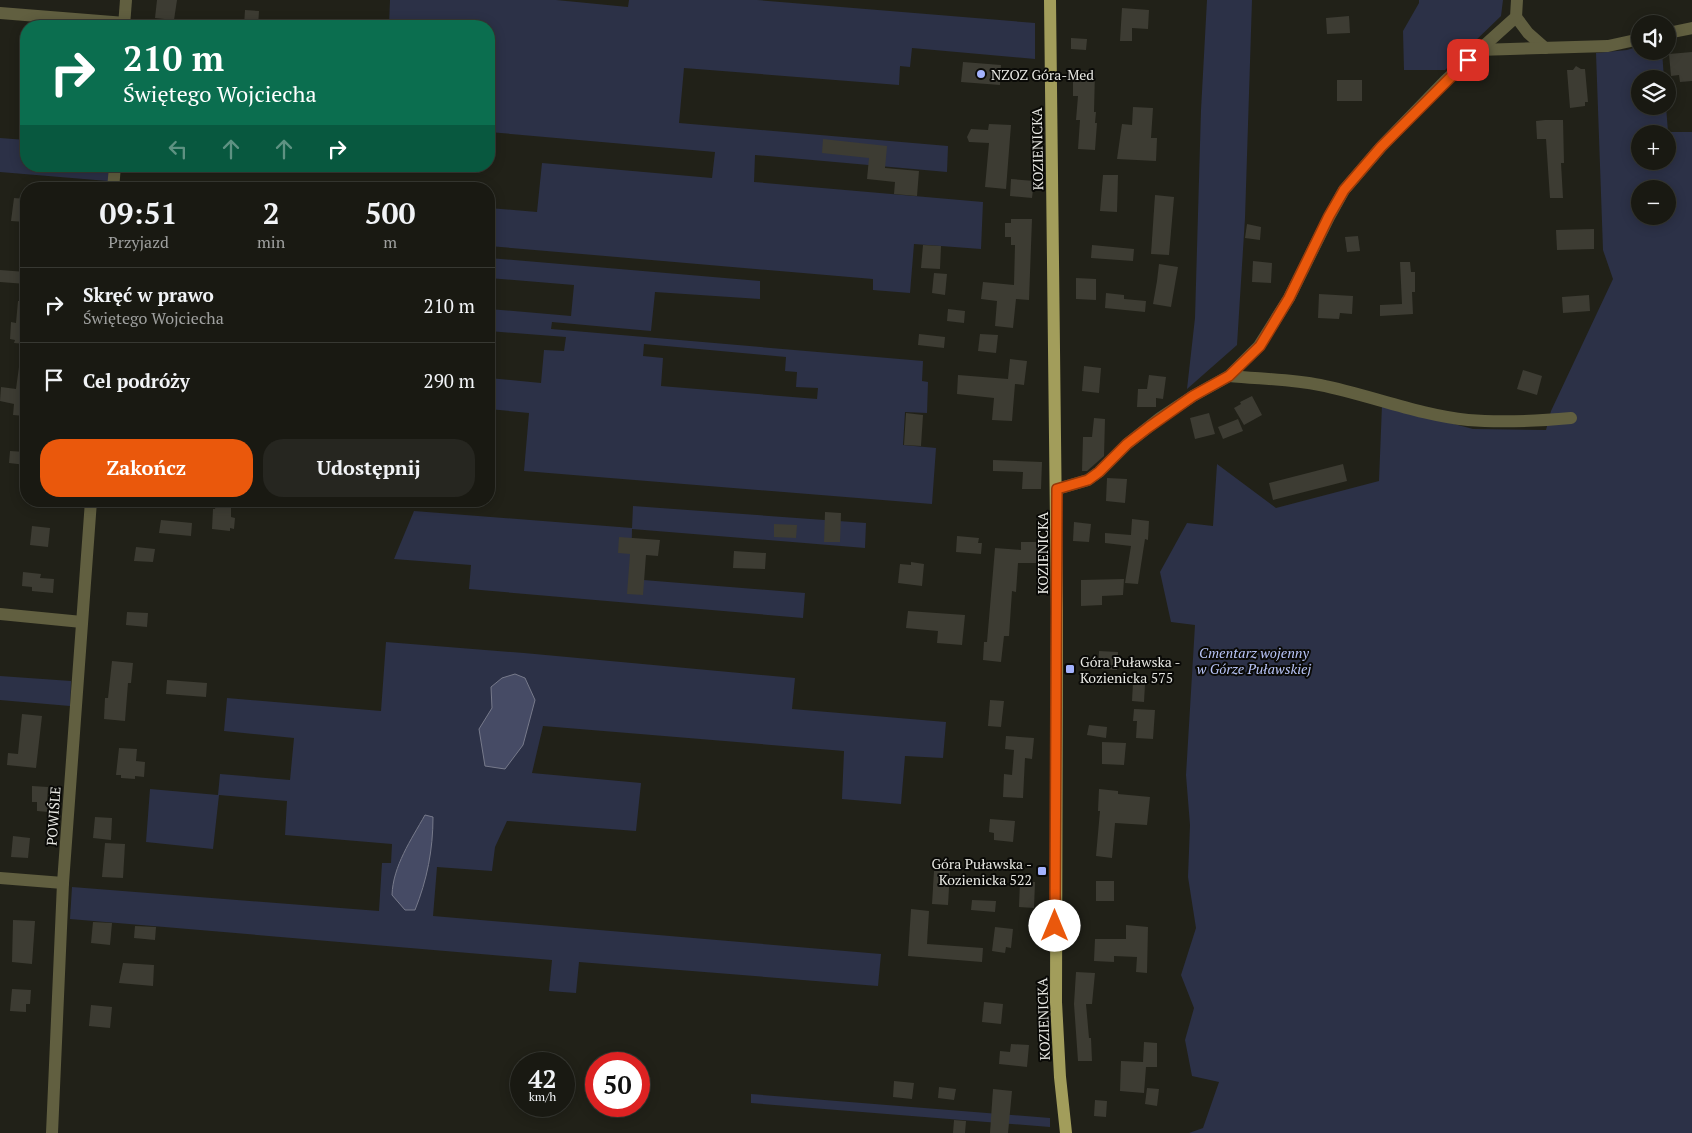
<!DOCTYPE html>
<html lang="pl">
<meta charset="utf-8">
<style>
body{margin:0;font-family:"PT Serif",serif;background:#262620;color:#f1f3f6;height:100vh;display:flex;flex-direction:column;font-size:19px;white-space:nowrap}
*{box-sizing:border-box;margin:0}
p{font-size:16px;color:#9fa09f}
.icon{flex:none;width:28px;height:28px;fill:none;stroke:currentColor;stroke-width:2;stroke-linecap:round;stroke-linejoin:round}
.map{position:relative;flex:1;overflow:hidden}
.panel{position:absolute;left:20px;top:182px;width:475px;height:325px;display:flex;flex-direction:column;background:#191912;border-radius:20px;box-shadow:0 2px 12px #0003,0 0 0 1px #373832}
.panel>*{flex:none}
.top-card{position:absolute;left:20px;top:20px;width:475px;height:152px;border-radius:20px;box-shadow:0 2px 12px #0003,0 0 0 1px #373832;background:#0b6e4f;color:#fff;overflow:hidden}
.fabs{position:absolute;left:1631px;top:15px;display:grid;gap:10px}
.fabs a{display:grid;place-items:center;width:45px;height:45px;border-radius:50%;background:#191912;box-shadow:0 2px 12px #0003,0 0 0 1px #373832;font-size:25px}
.speed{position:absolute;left:510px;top:1052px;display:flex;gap:10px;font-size:25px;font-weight:700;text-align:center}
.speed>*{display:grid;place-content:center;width:65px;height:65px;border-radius:50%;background:#191912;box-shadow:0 2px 12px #0003,0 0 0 1px #373832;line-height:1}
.speed small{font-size:12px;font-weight:400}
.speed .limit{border:8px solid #d22;background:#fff;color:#111}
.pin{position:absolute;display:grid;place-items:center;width:42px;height:42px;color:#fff;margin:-21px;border-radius:10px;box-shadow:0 2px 8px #0006}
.me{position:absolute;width:55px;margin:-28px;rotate:0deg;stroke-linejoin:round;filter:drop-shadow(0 0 4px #0008)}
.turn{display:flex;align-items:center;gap:18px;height:105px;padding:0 20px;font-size:22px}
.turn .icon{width:65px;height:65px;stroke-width:2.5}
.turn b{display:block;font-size:35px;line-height:42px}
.lanes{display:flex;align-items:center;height:48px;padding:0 20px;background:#0003;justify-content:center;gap:25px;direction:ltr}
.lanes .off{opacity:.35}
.eta{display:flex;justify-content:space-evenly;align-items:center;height:85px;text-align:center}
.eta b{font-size:30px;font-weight:600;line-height:35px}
.action{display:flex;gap:10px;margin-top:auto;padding:10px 20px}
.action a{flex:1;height:58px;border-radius:20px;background:#ea580c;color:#fff;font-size:20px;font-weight:600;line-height:58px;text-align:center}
.action a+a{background:#262620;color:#f1f3f6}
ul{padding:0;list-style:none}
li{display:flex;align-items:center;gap:15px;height:75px;padding:0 20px;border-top:1px solid #373832}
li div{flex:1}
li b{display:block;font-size:19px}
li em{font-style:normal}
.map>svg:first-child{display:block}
.green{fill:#2c3147;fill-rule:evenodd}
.water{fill:#464b65;stroke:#777a8b}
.building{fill:#3d3c33}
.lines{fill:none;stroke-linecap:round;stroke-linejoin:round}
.minor{stroke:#615f40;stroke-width:12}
.major{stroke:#a29d5b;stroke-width:12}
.route-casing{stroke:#983908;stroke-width:12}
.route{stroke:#ea580c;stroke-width:9}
.poi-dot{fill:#a3b2fd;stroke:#0a0a07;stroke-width:2}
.labels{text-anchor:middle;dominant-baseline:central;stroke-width:4;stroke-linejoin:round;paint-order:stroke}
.poi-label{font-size:14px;fill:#e8e8e3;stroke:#0a0a07;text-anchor:start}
.street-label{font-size:14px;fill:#e8e8e3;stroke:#0a0a07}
.park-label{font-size:14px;font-style:italic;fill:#b8c4f7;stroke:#0a0a07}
</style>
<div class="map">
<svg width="1692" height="1133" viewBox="0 0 1692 1133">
<rect width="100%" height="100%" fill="#212118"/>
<g class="green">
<path d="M390,0H556L628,7L629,0H757L1035,23V59L912,48L910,67L900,66L899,85L684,68L679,123L948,146L947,172L755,155L754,182L983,202L981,249L914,244L910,293L873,290V279L489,246V208L537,212L542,163L712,178L715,152L489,132V26H389Z"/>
<path d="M1207,0H1252L1245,218L1237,345L1187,389L1195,318L1201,110Z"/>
<path d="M1419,0H1503L1501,16L1445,70H1404L1403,31L1419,3Z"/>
<path d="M1640,46V51H1662L1664,79H1640V106H1666L1668,132H1692V1133H1189L1203,1128L1219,1082L1192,1076L1185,1040L1194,1008L1181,975L1196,928L1188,877L1190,825L1186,775L1195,625L1171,622L1160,572L1187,523L1213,526L1217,464L1276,508L1379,481L1382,405L1473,429L1546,430L1551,411L1613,279L1603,250L1596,53L1627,50ZM1640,134H1668V161H1640ZM1640,189H1668V216H1640Z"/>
<path d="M0,138L26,140V166H109L108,181L0,172Z"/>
<path d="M489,258L760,281V299L655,292L651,331L552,322L551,329L923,361L922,381L928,382L927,413L905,412L903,445L936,448L932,504L524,471L529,413L489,409V378L541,383L544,350L564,351L566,337L489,331V309L571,316L574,285L489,278ZM644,344L786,357L785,371L797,372L796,387L818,388L817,399L661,386L663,358L643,356Z"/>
<path d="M633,506L866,523L865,548L632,529L631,579L805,593L803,618L469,589L471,565L394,559L414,511L632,528Z"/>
<path d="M386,642L524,653L795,678L792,709L946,722L943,758L905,756L901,804L842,799L844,751L543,726L532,773L641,783L636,831L507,821L495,847L492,871L437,867L433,916L881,954L878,986L579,962L576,993L549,991L552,960L70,919L72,887L379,911L382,863H391L392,844L285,835L287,801L219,795L213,849L146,842L150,789L218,795L220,774L290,780L294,738L224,731L227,698L381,711Z"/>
<path d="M0,676L71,681L70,706L0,700Z"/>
<path d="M751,1094L1050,1118V1127L751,1103Z"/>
</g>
<g class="water">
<path d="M515,674L525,678L535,700L523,745L505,769L485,766L479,729L492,708L491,687L502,678Z"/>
<path d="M425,815L433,817C433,850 427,880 415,910H405L392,895C393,866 411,840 425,815Z"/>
</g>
<g class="building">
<path d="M157,0H177L174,20L155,18Z"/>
<path d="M1122,8L1149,10L1148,29L1132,28V41H1120Z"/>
<path d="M245,10L259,11L258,26H244Z"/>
<path d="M1349,16L1350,33L1327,34L1326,18Z"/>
<path d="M1071,38L1087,39L1086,50L1071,49Z"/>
<path d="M1692,52V81L1680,82L1679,75L1671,76L1669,54Z"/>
<path d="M963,62L1001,65L1000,85L961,82Z"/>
<path d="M1576,66L1581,69H1585L1588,102H1585V106L1570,108L1567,70H1573Z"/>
<path d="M1073,70L1095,71L1094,112H1096L1095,123H1097L1095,150L1078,149L1080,120H1076L1078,96H1073Z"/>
<rect x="1337" y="80" width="25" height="21"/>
<path d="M1133,107L1153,108L1151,138H1157L1156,161L1117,159L1122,124L1132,125Z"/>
<path d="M1545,120H1563L1564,163H1561L1563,198H1550L1546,139H1537L1536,121Z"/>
<path d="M989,124L1011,125L1006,189L985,187L989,143L969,142L967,137L971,129L988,130Z"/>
<path d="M823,139L887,146L885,168L919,171L917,196L894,194L895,182L867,179L869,158L822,153Z"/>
<path d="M1103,175H1118L1117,212L1100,211Z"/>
<path d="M1011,179L1034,181L1032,198L1010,196Z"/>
<path d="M1155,195L1174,197L1169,255L1151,254Z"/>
<path d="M14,198L26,199V222L11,221Z"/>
<path d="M1011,219H1032L1029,300L1016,299L1013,328L995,326L997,301L981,299L983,282L1014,285L1015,245H1011V237H1005V223H1011Z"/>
<path d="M1247,224L1261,227L1260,240L1245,238Z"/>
<path d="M1594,229V249L1557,250L1556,230Z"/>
<path d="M1358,236L1360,251L1347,252L1345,237Z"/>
<path d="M923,245L941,246L940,269L921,268Z"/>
<path d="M1092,245L1134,249L1133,261L1091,258Z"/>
<path d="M1253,261L1272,263L1271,283L1252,282Z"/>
<path d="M1400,262H1410L1411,272H1415V292H1412L1413,314L1380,316V305L1402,304Z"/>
<path d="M1159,264L1178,267L1171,307L1153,304L1157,281Z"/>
<path d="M0,270L26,272V284L0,282Z"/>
<path d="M934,273L947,274L945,295L932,293Z"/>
<path d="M1076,278L1096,279V300L1076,299Z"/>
<path d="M1106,293L1124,295V299L1146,301L1145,312L1105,308Z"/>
<path d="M1319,294L1353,296L1352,314L1340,313L1339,319L1318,318Z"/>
<path d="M1589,295L1590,311L1563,313L1562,297Z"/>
<path d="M18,301H26V344L14,343L15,340L10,339L11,322L16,323Z"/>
<path d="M948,309L965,311L964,323L947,321Z"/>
<path d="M919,334L945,337L944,348L918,345Z"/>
<path d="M980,334L998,335L996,353L978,351Z"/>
<path d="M1010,359L1027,361L1024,385L1015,384L1012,421L992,420L994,398L957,394L958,375L1008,379Z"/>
<path d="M1084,366L1101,368L1099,393L1082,391Z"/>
<path d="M19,367H26L25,416L13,415L14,404L0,401L1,387L16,389Z"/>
<path d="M1523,370L1542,376L1537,395L1517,389Z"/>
<path d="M1149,375L1166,377L1163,399L1156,398V407H1137L1138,389H1147Z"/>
<path d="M1252,396L1262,415L1244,425L1234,408L1241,404L1240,402Z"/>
<path d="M906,413L923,415L921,446L904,445Z"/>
<path d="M1209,413L1215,434L1195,439L1190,418Z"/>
<path d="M1094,418L1105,419L1104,456L1087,471H1082L1083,437H1092Z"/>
<path d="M1238,419L1243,431L1223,439L1218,427Z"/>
<path d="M10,451L26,452V465L9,463Z"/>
<path d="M993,460L1042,462L1041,489H1022L1023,472L993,471Z"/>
<path d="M1343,464L1347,481L1273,500L1269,483Z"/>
<path d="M1107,478L1127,479L1125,503L1106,501Z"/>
<path d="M216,503L231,504V517L235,518L234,529L230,528V531L212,529L213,509H215Z"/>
<path d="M825,512L841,513L840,542H824Z"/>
<path d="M1132,519L1149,521L1148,540L1145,539L1138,584L1125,583L1131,546L1105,543V533L1131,535Z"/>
<path d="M161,520L192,523L191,536L159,533Z"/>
<path d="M1074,522L1091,524L1089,542L1073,541Z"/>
<path d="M774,524L797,525L796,538L774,537Z"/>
<path d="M32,526L50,528L48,547L30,545Z"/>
<path d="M957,536L979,538L978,543H982L981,554L956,552Z"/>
<path d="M619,537L660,540L658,556L646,555L643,595L627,594L630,554L618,553Z"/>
<path d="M1021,542H1040V563H1018L1016,592L1012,591L1009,636H1004L1001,662L983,660L984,642H987L995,548L1021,550Z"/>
<path d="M136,547L155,549L153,562L134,561Z"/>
<path d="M734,551L766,553L765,569L733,568Z"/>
<path d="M911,562L924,564L922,586L898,583L900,564L911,565Z"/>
<path d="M23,572L41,574L40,578L54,579L53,593L32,591V587L22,586Z"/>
<path d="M1124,579L1123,595L1102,596V605L1081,606V580Z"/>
<path d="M908,611L965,615L962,645L937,643L938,631L906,628Z"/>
<path d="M127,612L148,613L147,627L126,625Z"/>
<path d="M1099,651L1118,652L1117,670L1098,669Z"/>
<path d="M112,661L133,663L131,683H128L125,721L104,719L105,698H108Z"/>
<path d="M167,680L207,683L206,697L166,694Z"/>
<path d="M1133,683L1145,684L1144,702L1132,701Z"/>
<path d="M990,700L1004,701L1001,727L988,726Z"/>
<path d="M1134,709L1155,710L1153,739L1136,738L1137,721H1133Z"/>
<path d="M22,714L42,716L36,768L7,765L8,753L18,754Z"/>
<path d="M1089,725L1107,727L1106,738L1087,735Z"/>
<path d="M1006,736L1034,738L1032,759L1025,758L1023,798L1003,797L1004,774L1012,775L1014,750L1005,749Z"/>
<path d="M1102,742L1126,743L1124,765L1102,764Z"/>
<path d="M119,748L137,749L136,761L145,762L144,777L135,776V779L121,778V775H116Z"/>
<path d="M32,786L48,787L47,801L61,802L60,813L37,811V802H32Z"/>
<path d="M1099,789L1118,791V794L1150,797L1147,825L1115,823L1112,858L1096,856L1100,811H1098Z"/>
<path d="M95,817L112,818L111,840L93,838Z"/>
<path d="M990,819L1015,821L1013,842L994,840V833L989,832Z"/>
<path d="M13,836L30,838L28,858L11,857Z"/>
<path d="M105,843L125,844L123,878L102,877Z"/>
<path d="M934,871H950L948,905L932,904Z"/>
<path d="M1020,881L1035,882L1034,908L1019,907Z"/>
<rect x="1096" y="881" width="18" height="20"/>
<path d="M972,900L996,901L995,912L971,910Z"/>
<path d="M911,909L929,911L927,944L983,948L982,962L908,956Z"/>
<path d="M13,920L35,921L32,964L12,962Z"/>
<path d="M93,922L112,923L110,945L91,943Z"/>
<path d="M1126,925L1148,927L1147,973L1136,972L1137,957L1114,956V962L1094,961L1095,939H1126Z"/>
<path d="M135,926L156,927L155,940L134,938Z"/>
<path d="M995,927L1013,929L1011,948L1006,947L1005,953L992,951Z"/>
<path d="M123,963L154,965L153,986L119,983Z"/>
<path d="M1076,972L1095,973L1092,1004H1086L1089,1038H1091L1092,1061H1078L1074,1004Z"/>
<path d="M12,989L31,990L30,1004H26V1012L10,1011Z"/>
<path d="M984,1002L1003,1004L1001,1024L982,1022Z"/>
<path d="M91,1005L112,1007L110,1028L89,1026Z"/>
<path d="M1144,1042L1157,1043V1067H1146L1144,1093L1120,1091L1121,1061L1143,1062Z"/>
<path d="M1011,1044L1029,1045L1027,1067L999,1064L1000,1051L1010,1052Z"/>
<path d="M894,1081L914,1083L912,1099L893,1097Z"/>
<path d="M939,1087L956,1089L954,1100L938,1098Z"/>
<path d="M1147,1088L1159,1089L1157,1106L1145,1104Z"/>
<path d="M993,1089L1012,1091L1008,1133H990Z"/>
<path d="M1095,1100L1107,1101L1106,1117L1094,1116Z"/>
<path d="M954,1120L966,1121L965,1133H953Z"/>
</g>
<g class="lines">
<g class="minor">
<path d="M0,13L125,23"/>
<path d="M1516,17L1528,33L1545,48"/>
<path d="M124,26L126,0"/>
<path d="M1668,33L1692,28"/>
<path d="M1478,50L1608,46L1640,39"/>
<path d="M113,189L115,166"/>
<path d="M1229,376C1259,379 1290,379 1320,385C1370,395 1418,415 1468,420C1503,423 1537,421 1571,418"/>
<path d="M1057,489L1088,480L1099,472L1127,444L1160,418L1193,396L1229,376L1259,346L1289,298L1329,217L1344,190L1381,147L1446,80L1516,17L1517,0"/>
<path d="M0,614L82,622"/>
<path d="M0,878L63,883"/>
<path d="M52,1133L63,883L91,501"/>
</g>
<path class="major" d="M1050,0L1057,611L1056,1002L1060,1077L1066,1133"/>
</g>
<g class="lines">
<g class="route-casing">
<path id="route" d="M1055,926L1057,489L1088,480L1099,472L1127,444L1149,427L1193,396L1229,376L1260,346L1289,298L1329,216L1344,190L1381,147L1468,60"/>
</g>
<use href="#route" class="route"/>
</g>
<g class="poi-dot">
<circle cx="981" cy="74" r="5"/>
<rect x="1065" y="664" width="10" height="10" rx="2.5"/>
<rect x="1037" y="866" width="10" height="10" rx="2.5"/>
</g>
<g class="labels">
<g class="poi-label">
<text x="991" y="74">NZOZ Góra-Med</text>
<text x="1080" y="661">Góra Puławska -<tspan x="1080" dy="16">Kozienicka 575</tspan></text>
<text x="1032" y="863" text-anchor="end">Góra Puławska -<tspan x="1032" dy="16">Kozienicka 522</tspan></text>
</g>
<g class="street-label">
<text transform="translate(1037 149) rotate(-91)">KOZIENICKA</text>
<text transform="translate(1042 553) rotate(-90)">KOZIENICKA</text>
<text transform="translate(53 816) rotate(-86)">POWIŚLE</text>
<text transform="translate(1043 1019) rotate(-92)">KOZIENICKA</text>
</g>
<g class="park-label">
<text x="1254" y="652">Cmentarz wojenny<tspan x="1254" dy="16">w Górze Puławskiej</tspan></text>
</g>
</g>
</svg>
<div class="fabs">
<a><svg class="icon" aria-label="sound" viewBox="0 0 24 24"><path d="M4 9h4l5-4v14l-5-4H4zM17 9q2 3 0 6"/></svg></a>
<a><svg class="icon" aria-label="layers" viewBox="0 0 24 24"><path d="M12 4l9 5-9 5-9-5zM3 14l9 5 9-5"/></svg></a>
<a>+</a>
<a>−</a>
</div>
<div class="speed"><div>42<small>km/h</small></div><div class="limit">50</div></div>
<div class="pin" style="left:1468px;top:60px;background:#d93025"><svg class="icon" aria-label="arrive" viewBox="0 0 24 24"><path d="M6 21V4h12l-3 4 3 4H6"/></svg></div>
<svg class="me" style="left:1055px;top:926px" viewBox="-20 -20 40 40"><circle r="19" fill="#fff"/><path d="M0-13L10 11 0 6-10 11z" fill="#ea580c"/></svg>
<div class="top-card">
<div class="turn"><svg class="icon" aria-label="right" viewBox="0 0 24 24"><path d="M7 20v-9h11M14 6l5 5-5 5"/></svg><div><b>210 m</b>Świętego Wojciecha</div></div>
<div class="lanes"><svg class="icon off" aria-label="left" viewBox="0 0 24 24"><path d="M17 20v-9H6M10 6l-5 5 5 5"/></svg><svg class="icon off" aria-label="ahead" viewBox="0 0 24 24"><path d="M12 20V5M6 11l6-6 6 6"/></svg><svg class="icon off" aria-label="ahead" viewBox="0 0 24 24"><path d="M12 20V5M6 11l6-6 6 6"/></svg><svg class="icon" aria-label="right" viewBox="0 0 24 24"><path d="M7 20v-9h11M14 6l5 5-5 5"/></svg></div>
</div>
<section class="panel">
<div class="eta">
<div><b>09:51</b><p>Przyjazd</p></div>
<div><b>2</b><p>min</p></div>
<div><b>500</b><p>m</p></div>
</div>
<ul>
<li><svg class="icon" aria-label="right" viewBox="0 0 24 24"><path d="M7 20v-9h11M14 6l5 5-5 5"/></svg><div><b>Skręć w prawo</b><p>Świętego Wojciecha</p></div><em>210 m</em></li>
<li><svg class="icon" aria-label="arrive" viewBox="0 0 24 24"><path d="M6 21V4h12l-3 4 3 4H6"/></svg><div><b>Cel podróży</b></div><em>290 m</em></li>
</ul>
<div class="action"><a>Zakończ</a><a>Udostępnij</a></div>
</section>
</div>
